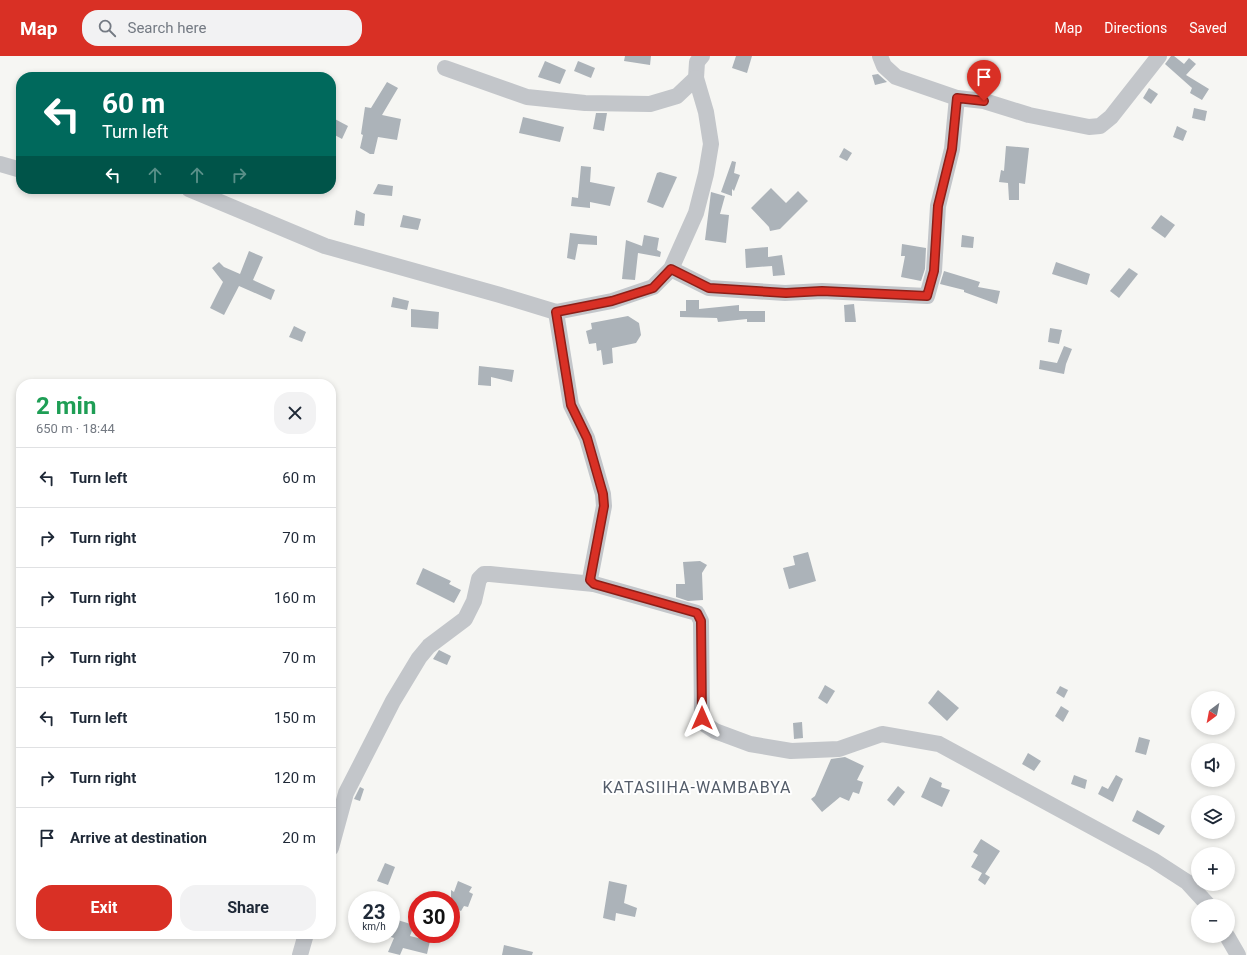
<!DOCTYPE html>
<meta charset="utf-8">
<style>
body{margin:0;font-family:Roboto,sans-serif;background:#f2f2f3;color:#1f2937;height:100vh;display:flex;flex-direction:column;font-size:15px;white-space:nowrap}
*{box-sizing:border-box;margin:0}
p{font-size:13px;color:#747a83}
.icon{flex:none;width:22px;height:22px;fill:none;stroke:currentColor;stroke-width:2;stroke-linecap:round;stroke-linejoin:round}
.map{position:relative;flex:1;overflow:hidden}
.side{position:absolute;left:16px;top:323px;width:320px;height:560px;display:flex;flex-direction:column;background:#fff;border-radius:16px;box-shadow:0 2px 6px #0003}
.side>*{flex:none}
.guide{position:absolute;left:16px;top:16px;width:320px;height:122px;border-radius:16px;box-shadow:0 2px 6px #0003;background:#00695c;color:#fff;overflow:hidden}
.needle{width:26px;rotate:212deg}
.controls{position:absolute;left:1191px;top:635px;display:grid;gap:8px}
.controls a{display:grid;place-items:center;width:44px;height:44px;border-radius:50%;background:#fff;box-shadow:0 2px 6px #0003;font-size:20px}
.speed{position:absolute;left:348px;top:835px;display:flex;gap:8px;font-size:20px;font-weight:700;text-align:center}
.speed>*{display:grid;place-content:center;width:52px;height:52px;border-radius:50%;background:#fff;box-shadow:0 2px 6px #0003;line-height:1}
.speed small{font-size:10px;font-weight:400}
.speed .limit{border:6px solid #d22;background:#fff;color:#111}
.pin{position:absolute;display:grid;place-items:center;width:34px;height:34px;color:#fff;margin:-41px -17px;border-radius:50% 50% 50% 0;rotate:-45deg;box-shadow:0 0 4px #0007}
.pin .icon{rotate:45deg}
.me{position:absolute;width:44px;margin:-22px;rotate:0deg;stroke-linejoin:round;filter:drop-shadow(0 0 3px #0008)}
.turn{display:flex;align-items:center;gap:14px;height:84px;padding:0 20px;font-size:18px}
.turn .icon{width:52px;height:52px;stroke-width:2.5}
.turn b{display:block;font-size:28px;line-height:34px}
.lanes{display:flex;align-items:center;height:38px;padding:0 20px;background:#0003;justify-content:center;gap:20px;direction:ltr}
.lanes .off{opacity:.35}
.round{display:grid;place-items:center;flex:none;width:42px;height:42px;border-radius:16px;background:#f2f2f3}
.head{display:flex;align-items:center;justify-content:space-between;height:68px;padding:0 20px}
h1{font-size:24px;font-weight:700;line-height:30px;color:#1e9e55}
.cta{display:flex;gap:8px;margin-top:auto;padding:8px 20px}
.cta a{flex:1;height:46px;border-radius:16px;background:#d93025;color:#fff;font-size:16px;font-weight:700;line-height:46px;text-align:center}
.cta a+a{background:#f2f2f3;color:#1f2937}
ul{padding:0;list-style:none}
li{display:flex;align-items:center;gap:12px;height:60px;padding:0 20px;border-top:1px solid #e0e1e3}
li div{flex:1}
li b{display:block;font-size:15px}
li em{font-style:normal}
header{display:flex;align-items:center;gap:24px;box-sizing:border-box;height:56px;padding:0 20px;background:#d93025;color:#fff}
header strong{font-size:19px}
nav{display:flex;gap:22px;margin-inline-start:auto;font-size:14px}
.search{width:280px;height:36px;background:#f2f2f3;display:flex;align-items:center;gap:10px;box-sizing:border-box;padding:0 14px;border-radius:16px;color:#747a83;font-size:15px}
.map>svg:first-child{display:block}
.building{fill:#acb3b9}
.lines{fill:none;stroke-linecap:round;stroke-linejoin:round}
.minor{stroke:#c3c6ca;stroke-width:16}
.route-casing{stroke:#8d1f18;stroke-width:10}
.route{stroke:#d93025;stroke-width:7}
.labels{text-anchor:middle;dominant-baseline:central;stroke-width:4;stroke-linejoin:round;paint-order:stroke}
.quarter-label{font-size:16px;letter-spacing:1px;fill:#535c69;stroke:#fff}
</style>
<header>
<strong>Map</strong>
<div class="search"><svg class="icon" aria-label="search" viewBox="0 0 24 24"><circle cx="10" cy="10" r="6"/><path d="M15 15l6 6"/></svg>Search here</div>
<nav><a>Map</a><a>Directions</a><a>Saved</a></nav>
</header>
<div class="map">
<svg width="1247" height="899" viewBox="0 0 1247 899">
<rect width="100%" height="100%" fill="#f6f6f3"/>
<g class="building">
<path d="M625,0H651L650,9L624,5Z"/>
<path d="M736,0H752L747,17L732,12Z"/>
<path d="M1171,0H1174L1184,8L1189,2L1196,8L1186,19L1209,33L1202,44L1190,37L1192,32L1165,8Z"/>
<path d="M545,5L566,14L560,28L538,21Z"/>
<path d="M578,5L595,12L591,22L574,15Z"/>
<path d="M878,18L887,26L875,29L872,19Z"/>
<path d="M387,26L398,32L382,59L401,63L397,84L378,81L374,98H370L360,92L363,79L361,78L365,51L371,52Z"/>
<path d="M1149,32L1158,38L1151,48L1143,42Z"/>
<path d="M1194,52L1207,55L1205,65L1192,62Z"/>
<path d="M596,57H607L604,75L593,73Z"/>
<path d="M331,61L348,70L342,83L331,77Z"/>
<path d="M523,61L564,71L560,86L519,77Z"/>
<path d="M1177,70L1187,75L1183,85L1173,81Z"/>
<path d="M1006,90L1029,92L1025,128L1019,127V144H1009L1008,127L999,126L1001,114L1004,115Z"/>
<path d="M844,92L852,97L847,105L839,101Z"/>
<path d="M732,105L736,106L734,117L740,119L734,135L732,133V140L721,136Z"/>
<path d="M581,110L591,111L590,126L615,131L610,150L590,146V152L571,150L572,141L578,142Z"/>
<path d="M660,116L677,121L663,152L647,146L657,117Z"/>
<path d="M378,128L393,130L392,140L373,138Z"/>
<path d="M771,132L786,147L798,135L808,145L780,173L770,175L769,171L751,152Z"/>
<path d="M711,136L725,140L720,158L729,159L726,187L705,184Z"/>
<path d="M356,154L365,158L364,170L354,169Z"/>
<path d="M403,159L421,163L418,174L400,171Z"/>
<path d="M1161,159L1175,169L1165,182L1151,172Z"/>
<path d="M570,177L597,180V189L578,188L575,204L567,202Z"/>
<path d="M644,179L659,182L657,194L661,196L660,201L638,197L635,224L622,223L626,184L642,190Z"/>
<path d="M962,179L974,181L973,192L961,191Z"/>
<path d="M902,188L926,192L925,213L921,225L901,221L905,200H901Z"/>
<path d="M768,191V201L782,199L785,219L773,220L772,210L746,212L745,193Z"/>
<path d="M249,195L263,201L253,224L275,234L271,244L239,230L224,259L210,252L223,226L212,212L219,206L224,211L240,218Z"/>
<path d="M1056,206L1090,218L1087,229L1052,218Z"/>
<path d="M1129,212L1138,218L1119,242L1110,235Z"/>
<path d="M944,215L980,226L978,231L1000,235L997,248L964,236V234L940,228Z"/>
<path d="M393,241L409,245L407,254L391,251Z"/>
<path d="M686,244H699V253L739,249V255H765V266H747V263L718,266L717,262L680,261V255H686Z"/>
<path d="M854,248L856,266H845L844,249Z"/>
<path d="M411,253L439,256L438,273L411,271Z"/>
<path d="M628,260L639,267L641,279L636,287L612,292L613,307L603,309L601,294L597,295L596,287L589,288L586,275L592,273L591,267Z"/>
<path d="M294,270L306,276L302,286L289,281Z"/>
<path d="M1050,272L1062,274L1059,288L1048,286Z"/>
<path d="M1064,290L1072,293L1066,308L1064,318L1039,313L1040,304L1057,307Z"/>
<path d="M479,310L514,314L512,326L491,321V330L478,329Z"/>
<path d="M808,496L816,525L789,533L783,512L795,509L793,500Z"/>
<path d="M700,505L707,509L702,517L703,544L688,545L676,541V528H685L683,506Z"/>
<path d="M423,512L451,525L449,528L461,534L454,547L416,528Z"/>
<path d="M439,594L451,600L447,609L433,603Z"/>
<path d="M825,629L835,635L827,648L818,642Z"/>
<path d="M1060,630L1068,634L1064,642L1056,637Z"/>
<path d="M938,634L959,652L947,665L928,647Z"/>
<path d="M1061,650L1069,655L1063,666L1055,660Z"/>
<path d="M802,666L803,682L794,683L793,667Z"/>
<path d="M1139,681L1150,684L1146,699L1135,696Z"/>
<path d="M1028,697L1041,705L1034,715L1022,708Z"/>
<path d="M845,701L864,710L857,724L863,726L859,738L853,736L849,745L840,741L822,756L811,743L815,740L831,703Z"/>
<path d="M1074,719L1087,724L1085,733L1071,728Z"/>
<path d="M1116,719L1123,723L1113,746L1098,738L1102,730L1108,733Z"/>
<path d="M930,721L942,727L941,731L950,734L942,751L921,741Z"/>
<path d="M898,730L905,736L894,750L887,744Z"/>
<path d="M360,731L364,733L360,745L354,743Z"/>
<path d="M1137,754L1165,770L1159,779L1132,765Z"/>
<path d="M981,783L1000,795L985,818L990,821L985,829L978,824L982,817L971,811L978,799L973,796Z"/>
<path d="M385,807L395,811L388,829L377,825Z"/>
<path d="M458,825L472,831L469,836L473,838L468,851L464,850L461,855L451,851V834L454,836Z"/>
<path d="M609,825L627,829L624,847L637,852L635,861L616,857L615,865L603,862Z"/>
<path d="M391,862L414,869L410,880L430,885L427,898L403,892L400,899L388,896L394,882L391,881Z"/>
<path d="M504,889L533,896L532,899H502Z"/>
</g>
<g class="lines">
<g class="minor">
<path d="M880,0L884,10L896,21L957,42L984,45L1029,59L1089,71L1100,70L1111,61L1159,0"/>
<path d="M445,12L527,41L585,47L650,48L677,40L696,22L697,6L702,0"/>
<path d="M0,108L21,114"/>
<path d="M189,133L325,190L500,239L556,256L612,245L653,231L671,213L696,157L706,118L711,88L706,56L696,22"/>
<path d="M671,213L709,232L785,237L822,235L927,240L934,215L938,150L952,93L957,42"/>
<path d="M556,256L571,349L587,382L603,438L604,450L590,523L594,528"/>
<path d="M331,792L346,737L393,645L419,602L429,590L465,563L474,545L479,523L484,518H490L594,528L697,557L701,565L702,662L706,669L715,675L750,688L791,695L839,693L882,678L939,688L1153,804L1187,826L1209,850"/>
<path d="M1227,880L1238,899"/>
<path d="M300,899L306,878"/>
</g>
</g>
<g class="lines">
<g class="route-casing">
<path id="route" d="M702,662L701,565L697,557L594,528L590,524L604,450L603,438L587,382L571,349L556,256L612,245L653,232L671,213L709,232L786,237L822,235L927,240L934,215L938,150L952,93L957,42L984,45"/>
</g>
<use href="#route" class="route"/>
</g>
<g class="labels">
<g class="quarter-label">
<text x="697" y="731">KATASIIHA-WAMBABYA</text>
</g>
</g>
</svg>
<div class="controls">
<a><svg class="needle" viewBox="-14 -14 28 28"><path d="M0-13l5 13h-10z" fill="#e53935"/><path d="M0 13l5-13h-10z" fill="#747a83"/></svg></a>
<a><svg class="icon" aria-label="sound" viewBox="0 0 24 24"><path d="M4 9h4l5-4v14l-5-4H4zM17 9q2 3 0 6"/></svg></a>
<a><svg class="icon" aria-label="layers" viewBox="0 0 24 24"><path d="M12 4l9 5-9 5-9-5zM3 14l9 5 9-5"/></svg></a>
<a>+</a>
<a>−</a>
</div>
<div class="speed"><div>23<small>km/h</small></div><div class="limit">30</div></div>
<div class="pin" style="left:984px;top:45px;background:#d93025"><svg class="icon" aria-label="arrive" viewBox="0 0 24 24"><path d="M6 21V4h12l-3 4 3 4H6"/></svg></div>
<svg class="me" style="left:702px;top:662px" viewBox="-20 -20 40 40"><path d="M0-17L14 15 0 8-14 15z" fill="#d93025" stroke="#fff" stroke-width="4"/></svg>
<div class="guide">
<div class="turn"><svg class="icon" aria-label="left" viewBox="0 0 24 24"><path d="M17 20v-9H6M10 6l-5 5 5 5"/></svg><div><b>60 m</b>Turn left</div></div>
<div class="lanes"><svg class="icon" aria-label="left" viewBox="0 0 24 24"><path d="M17 20v-9H6M10 6l-5 5 5 5"/></svg><svg class="icon off" aria-label="ahead" viewBox="0 0 24 24"><path d="M12 20V5M6 11l6-6 6 6"/></svg><svg class="icon off" aria-label="ahead" viewBox="0 0 24 24"><path d="M12 20V5M6 11l6-6 6 6"/></svg><svg class="icon off" aria-label="right" viewBox="0 0 24 24"><path d="M7 20v-9h11M14 6l5 5-5 5"/></svg></div>
</div>
<section class="side">
<div class="head"><div><h1>2 min</h1><p>650 m · 18:44</p></div><a class="round"><svg class="icon" aria-label="close" viewBox="0 0 24 24"><path d="M6 6l12 12M18 6L6 18"/></svg></a></div>
<ul>
<li><svg class="icon" aria-label="left" viewBox="0 0 24 24"><path d="M17 20v-9H6M10 6l-5 5 5 5"/></svg><div><b>Turn left</b></div><em>60 m</em></li>
<li><svg class="icon" aria-label="right" viewBox="0 0 24 24"><path d="M7 20v-9h11M14 6l5 5-5 5"/></svg><div><b>Turn right</b></div><em>70 m</em></li>
<li><svg class="icon" aria-label="right" viewBox="0 0 24 24"><path d="M7 20v-9h11M14 6l5 5-5 5"/></svg><div><b>Turn right</b></div><em>160 m</em></li>
<li><svg class="icon" aria-label="right" viewBox="0 0 24 24"><path d="M7 20v-9h11M14 6l5 5-5 5"/></svg><div><b>Turn right</b></div><em>70 m</em></li>
<li><svg class="icon" aria-label="left" viewBox="0 0 24 24"><path d="M17 20v-9H6M10 6l-5 5 5 5"/></svg><div><b>Turn left</b></div><em>150 m</em></li>
<li><svg class="icon" aria-label="right" viewBox="0 0 24 24"><path d="M7 20v-9h11M14 6l5 5-5 5"/></svg><div><b>Turn right</b></div><em>120 m</em></li>
<li><svg class="icon" aria-label="arrive" viewBox="0 0 24 24"><path d="M6 21V4h12l-3 4 3 4H6"/></svg><div><b>Arrive at destination</b></div><em>20 m</em></li>
</ul>
<div class="cta"><a>Exit</a><a>Share</a></div>
</section>
</div>
